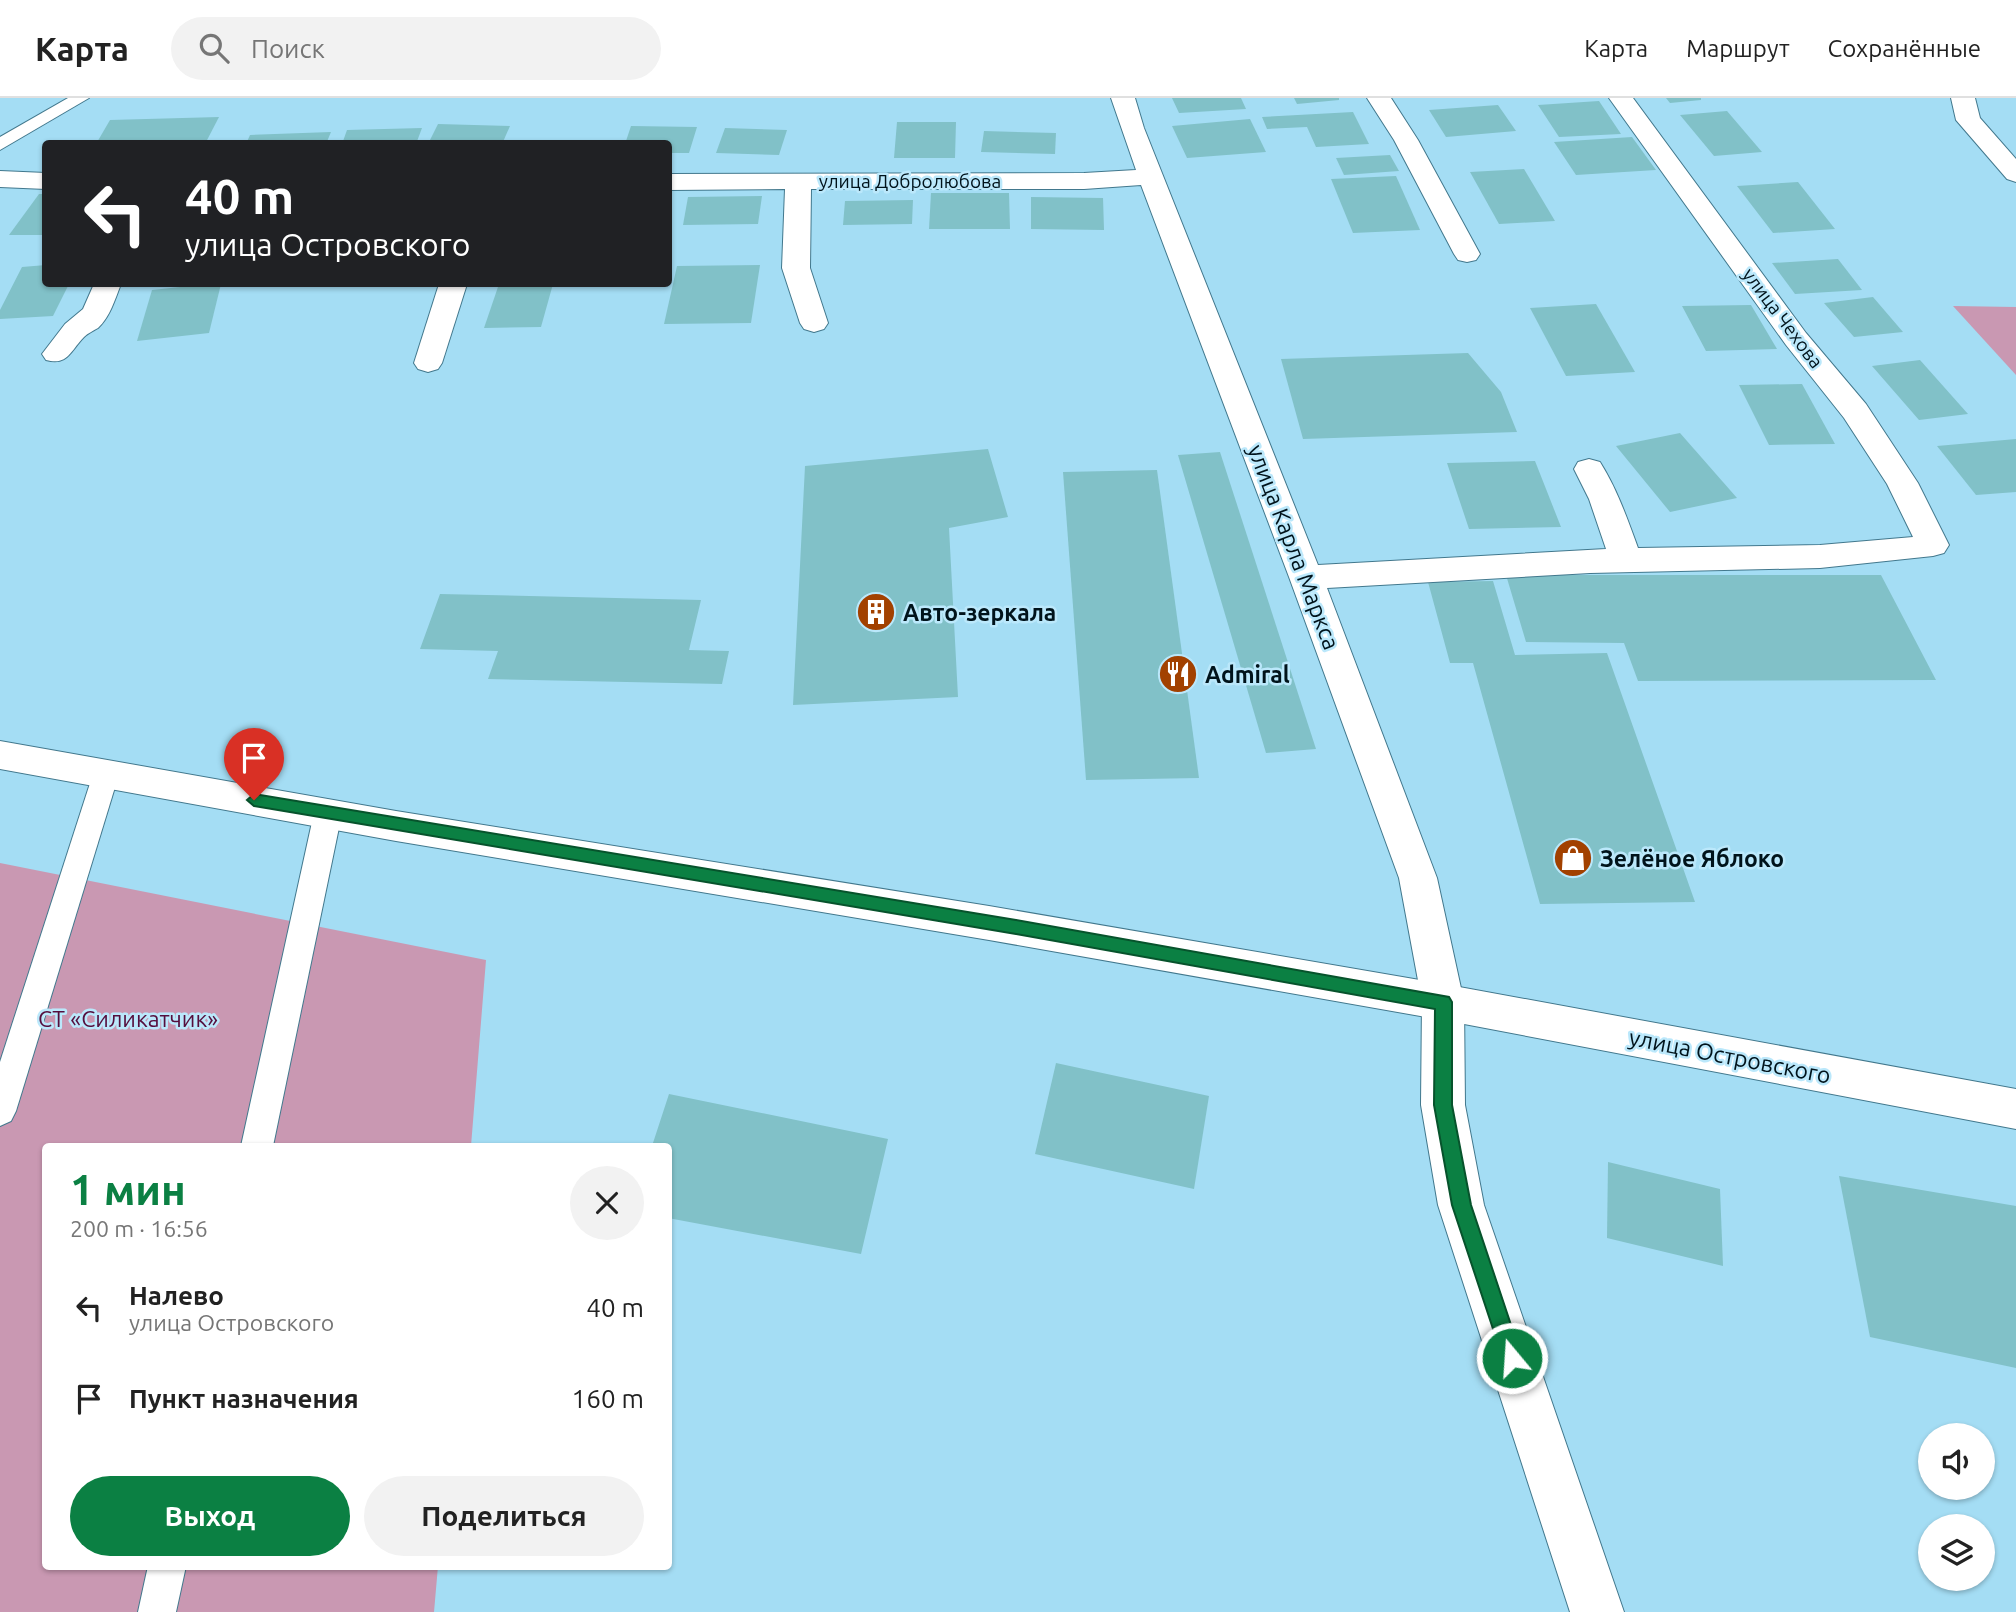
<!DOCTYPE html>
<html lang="ru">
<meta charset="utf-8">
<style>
body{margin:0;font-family:Ubuntu,sans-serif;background:#f2f2f2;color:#222;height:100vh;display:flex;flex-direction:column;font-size:26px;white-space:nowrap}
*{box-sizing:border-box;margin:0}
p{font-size:23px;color:#767676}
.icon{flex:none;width:38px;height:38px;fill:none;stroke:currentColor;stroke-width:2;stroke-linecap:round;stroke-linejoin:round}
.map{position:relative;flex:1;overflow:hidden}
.drawer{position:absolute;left:42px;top:1045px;width:630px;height:427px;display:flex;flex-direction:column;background:#fff;border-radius:7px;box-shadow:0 2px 5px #0004}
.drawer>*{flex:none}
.hud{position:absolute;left:42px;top:42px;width:630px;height:147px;border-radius:7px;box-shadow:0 2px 5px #0004;background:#202124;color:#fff;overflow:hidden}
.controls{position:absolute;left:1918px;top:1325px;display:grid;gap:14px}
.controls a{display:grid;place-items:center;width:77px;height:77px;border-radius:50%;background:#fff;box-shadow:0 2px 5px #0004;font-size:35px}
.pin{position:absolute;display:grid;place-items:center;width:60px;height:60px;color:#fff;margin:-72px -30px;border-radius:50% 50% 50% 0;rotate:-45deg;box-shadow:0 0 7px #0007}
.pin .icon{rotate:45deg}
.me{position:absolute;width:77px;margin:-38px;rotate:342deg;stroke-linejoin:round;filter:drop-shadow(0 0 5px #0008)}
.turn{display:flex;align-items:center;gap:24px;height:147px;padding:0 28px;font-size:32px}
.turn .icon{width:91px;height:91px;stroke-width:2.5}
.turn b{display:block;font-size:49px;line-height:60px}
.round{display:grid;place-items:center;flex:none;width:74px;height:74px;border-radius:37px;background:#f2f2f2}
.headline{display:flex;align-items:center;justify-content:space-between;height:119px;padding:0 28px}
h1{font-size:42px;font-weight:700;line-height:52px;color:#0b8043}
.button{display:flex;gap:14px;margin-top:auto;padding:14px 28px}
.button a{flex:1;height:80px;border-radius:42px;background:#0b8043;color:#fff;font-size:28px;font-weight:700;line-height:80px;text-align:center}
.button a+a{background:#f2f2f2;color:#222}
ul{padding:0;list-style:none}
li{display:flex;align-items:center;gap:21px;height:91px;padding:0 28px}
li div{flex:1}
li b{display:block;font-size:26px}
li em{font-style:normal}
header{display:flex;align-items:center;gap:42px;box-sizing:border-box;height:98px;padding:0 35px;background:#fff;border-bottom:2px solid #e0e0e0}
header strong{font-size:33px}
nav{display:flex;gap:38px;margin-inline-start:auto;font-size:24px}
.search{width:490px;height:63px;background:#f2f2f2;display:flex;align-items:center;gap:18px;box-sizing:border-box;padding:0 24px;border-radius:38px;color:#767676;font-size:26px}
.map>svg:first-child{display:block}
.green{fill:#c998b2}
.building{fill:#81c1c8}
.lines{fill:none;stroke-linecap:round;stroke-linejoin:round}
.service-casing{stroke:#42788d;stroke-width:2}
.minor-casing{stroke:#42788d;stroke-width:2}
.tertiary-casing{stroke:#42788d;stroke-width:2}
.service{fill:#fff;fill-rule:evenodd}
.minor{fill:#fff;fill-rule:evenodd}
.tertiary{fill:#fff;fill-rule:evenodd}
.route{fill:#0b8043;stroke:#07532c;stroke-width:2}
.labels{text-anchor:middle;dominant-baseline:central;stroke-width:5;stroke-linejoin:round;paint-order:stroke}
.far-street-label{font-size:19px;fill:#00131b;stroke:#bbe8fb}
.street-label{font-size:23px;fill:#00131b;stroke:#bbe8fb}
.poi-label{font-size:23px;font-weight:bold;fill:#00131b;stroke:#bbe8fb;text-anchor:start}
.park-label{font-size:23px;fill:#550e3d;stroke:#bbe8fb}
</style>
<header>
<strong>Карта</strong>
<div class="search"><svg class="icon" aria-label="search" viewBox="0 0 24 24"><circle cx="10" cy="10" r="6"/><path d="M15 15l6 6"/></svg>Поиск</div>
<nav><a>Карта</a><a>Маршрут</a><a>Сохранённые</a></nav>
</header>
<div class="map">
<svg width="2016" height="1514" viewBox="0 0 2016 1514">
<rect width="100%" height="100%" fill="#a4ddf4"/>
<g class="green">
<path d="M1953,208L2016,209V277Z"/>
<path d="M0,765L486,862L471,1048H46V1468H438L434,1514H0Z"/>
</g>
<g class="building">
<path d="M1172,0H1241L1246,11L1179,15Z"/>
<path d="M1294,0H1339V2L1297,6Z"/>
<path d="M1666,0H1701V2L1670,5Z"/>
<path d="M1599,3L1621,36L1559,39L1538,7Z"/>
<path d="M1498,7L1516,33L1446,39L1429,12Z"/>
<path d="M1727,13L1762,54L1714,58L1680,17Z"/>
<path d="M1353,14L1369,46L1316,49L1307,29L1267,31L1262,19Z"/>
<path d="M219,19L205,46H96L110,22Z"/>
<path d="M1250,21L1266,54L1187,60L1172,28Z"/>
<path d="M897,24H956L955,60H894Z"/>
<path d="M438,26L510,28L502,46H428Z"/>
<path d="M631,28L697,29L689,55H668V46H625Z"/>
<path d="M422,30L416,46H342L347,32Z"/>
<path d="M725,30L787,32L779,57L716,55Z"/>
<path d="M984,33L1056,35L1055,56L981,54Z"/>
<path d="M331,34L326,46H246L250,37Z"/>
<path d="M1632,39L1656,72L1576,77L1554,44Z"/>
<path d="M1390,57L1399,73L1344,77L1336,60Z"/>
<path d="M1524,71L1555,123L1499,126L1470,74Z"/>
<path d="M1396,78L1420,132L1353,135L1331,81Z"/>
<path d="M1798,84L1835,131L1773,135L1737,88Z"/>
<path d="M931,95H1009L1010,131H929Z"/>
<path d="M39,96H46V137H9Z"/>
<path d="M762,98L758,126L683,127L688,99Z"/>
<path d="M1031,99L1103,100L1104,132L1031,131Z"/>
<path d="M913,102L912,126L843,127L845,103Z"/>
<path d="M1838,161L1862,192L1795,196L1772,165Z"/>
<path d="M46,167V186H69L53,218L0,221V212L22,169Z"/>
<path d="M760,167L751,225L664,226L677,168Z"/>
<path d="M208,186H221L209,235L137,243L152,192Z"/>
<path d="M499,186H553L541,229L484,230Z"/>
<path d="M1873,199L1903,234L1854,239L1824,205Z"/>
<path d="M1596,206L1635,274L1566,278L1530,210Z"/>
<path d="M1751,207L1777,251L1706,253L1682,208Z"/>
<path d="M1468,255L1501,294L1517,334L1303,341L1281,261Z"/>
<path d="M1920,262L1968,316L1919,322L1872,268Z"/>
<path d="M1802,286L1835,346L1769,347L1739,287Z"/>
<path d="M1680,335L1737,400L1670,414L1616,348Z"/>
<path d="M2016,341V394L1976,397L1937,348Z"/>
<path d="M988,351L1008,419L949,430L958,599L793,607L805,368Z"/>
<path d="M1220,354L1316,651L1266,655L1178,357Z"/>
<path d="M1535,363L1561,429L1469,431L1447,365Z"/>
<path d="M1157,372L1199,680L1086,682L1063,374Z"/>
<path d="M1506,477H1881L1936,582L1638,583L1624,545L1526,544Z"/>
<path d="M1493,483L1515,557L1607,555L1695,804L1540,806L1473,565H1450L1428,484Z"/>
<path d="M440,496L701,502L689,552L729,553L722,586L488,581L498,553L420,551Z"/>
<path d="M1056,965L1209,998L1194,1091L1035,1056Z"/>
<path d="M669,996L888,1041L861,1156L668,1120V1048H652Z"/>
<path d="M1608,1064L1720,1091L1723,1168L1607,1140Z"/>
<path d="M1839,1078L2016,1108V1270L1870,1239Z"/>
</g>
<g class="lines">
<g class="service-casing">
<g id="service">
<path d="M68,0H89L0,52V39Z"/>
<path d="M106,665L115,668L119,676L16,1013L11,1023L0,1028V964L93,676L97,668Z"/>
<path d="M328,704L338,707L342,715L273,1048H241L314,715L318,707Z"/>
<path d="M148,1468H186L176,1514H138Z"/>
</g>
</g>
<g class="minor-casing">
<g id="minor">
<path d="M1111,0H1135L1144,30L1318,467L1606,451L1589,401L1574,371L1578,364L1589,361L1600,364C1617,391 1627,420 1638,450L1820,447L1913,439L1887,386L1844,320L1786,247L1609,0H1633L1806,235L1866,306L1918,385L1949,447L1944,455L1933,458L1820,470L1590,475L1327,490L1437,780L1464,904L1465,1007L1484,1107L1624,1514H1570L1438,1107L1421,1007L1422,904L1399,780L1289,479L1141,87L1084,91H811L810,170L828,225L824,231L814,234L804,231L800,225L782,170L785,91L668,92V76L1084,75L1136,72Z"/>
<path d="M1367,0H1391L1418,42L1480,156L1476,162L1467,164L1458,162L1454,156L1394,42Z"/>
<path d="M1951,0H1975L1980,20L2016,61V84L2007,81L1956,22Z"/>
<path d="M0,73L46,75V91L0,89Z"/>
<path d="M94,186H121C115,201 110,219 98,230C93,233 88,235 84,239C70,253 68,268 46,262L42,256L65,226L83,211Z"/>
<path d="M439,186H467L442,265L438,271L428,274L418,271L414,265Z"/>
</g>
</g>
<g class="tertiary-casing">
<path id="tertiary" d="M0,643L396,713L989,808L1443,886L2016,991V1031L1443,922L989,842L396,743L0,671Z"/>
</g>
<use href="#service" class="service"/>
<use href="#minor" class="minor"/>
<use href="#tertiary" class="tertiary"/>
</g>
<path class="route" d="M254,696L1016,822L1449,899L1452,904V1007L1471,1107L1522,1260L1519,1267L1512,1270L1505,1267L1452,1107L1434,1007L1435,911L1016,836L254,708L247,702Z"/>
<defs>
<g id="building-disc" transform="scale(2.0125)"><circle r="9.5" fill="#a24100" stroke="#bbe8fb"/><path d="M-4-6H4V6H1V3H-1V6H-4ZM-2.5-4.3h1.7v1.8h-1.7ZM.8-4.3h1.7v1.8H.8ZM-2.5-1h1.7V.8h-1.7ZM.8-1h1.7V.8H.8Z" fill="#fff"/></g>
<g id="restaurant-disc" transform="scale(2.0125)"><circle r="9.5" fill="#a24100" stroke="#bbe8fb"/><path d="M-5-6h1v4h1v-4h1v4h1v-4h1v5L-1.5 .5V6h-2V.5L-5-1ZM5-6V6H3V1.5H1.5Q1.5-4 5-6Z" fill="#fff"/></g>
<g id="shop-disc" transform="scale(2.0125)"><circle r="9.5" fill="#a24100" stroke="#bbe8fb"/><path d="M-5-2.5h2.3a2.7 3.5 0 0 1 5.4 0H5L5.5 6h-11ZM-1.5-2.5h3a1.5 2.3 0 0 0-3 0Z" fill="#fff"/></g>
</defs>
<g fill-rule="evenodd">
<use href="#building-disc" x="876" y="514"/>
<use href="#restaurant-disc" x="1178" y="576"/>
<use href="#shop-disc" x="1573" y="760"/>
</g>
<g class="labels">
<g class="far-street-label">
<text x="910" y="83">улица Добролюбова</text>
<text transform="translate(1783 220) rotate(53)">улица Чехова</text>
</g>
<g class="street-label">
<text transform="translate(1294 449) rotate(69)">улица Карла Маркса</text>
<text transform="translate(1730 958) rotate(11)">улица Островского</text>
</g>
<g class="poi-label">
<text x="903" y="514">Авто-зеркала</text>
<text x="1205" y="576">Admiral</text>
<text x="1600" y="760">Зелёное Яблоко</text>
</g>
<g class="park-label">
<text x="128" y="920">СТ «Силикатчик»</text>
</g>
</g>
</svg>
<div class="controls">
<a><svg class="icon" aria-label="sound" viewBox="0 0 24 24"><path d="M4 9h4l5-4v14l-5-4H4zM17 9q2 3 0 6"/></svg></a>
<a><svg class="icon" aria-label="layers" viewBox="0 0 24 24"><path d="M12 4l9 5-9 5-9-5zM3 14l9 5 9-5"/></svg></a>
</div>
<div class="pin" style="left:254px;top:702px;background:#d93025"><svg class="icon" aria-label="arrive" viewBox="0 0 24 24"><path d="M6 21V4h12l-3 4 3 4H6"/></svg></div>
<svg class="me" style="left:1512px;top:1260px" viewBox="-20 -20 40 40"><circle r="17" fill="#0b8043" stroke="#fff" stroke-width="3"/><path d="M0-11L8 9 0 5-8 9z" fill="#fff"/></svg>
<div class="hud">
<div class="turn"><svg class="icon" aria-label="left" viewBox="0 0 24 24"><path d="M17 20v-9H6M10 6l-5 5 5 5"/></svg><div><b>40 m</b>улица Островского</div></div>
</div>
<section class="drawer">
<div class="headline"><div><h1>1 мин</h1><p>200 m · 16:56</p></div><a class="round"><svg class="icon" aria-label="close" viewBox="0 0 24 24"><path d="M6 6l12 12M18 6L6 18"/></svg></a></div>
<ul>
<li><svg class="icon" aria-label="left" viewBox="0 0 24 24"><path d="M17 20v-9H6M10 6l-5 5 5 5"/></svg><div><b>Налево</b><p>улица Островского</p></div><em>40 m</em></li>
<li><svg class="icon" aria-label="arrive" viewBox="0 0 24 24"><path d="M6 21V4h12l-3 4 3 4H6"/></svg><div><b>Пункт назначения</b></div><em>160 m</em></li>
</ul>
<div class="button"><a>Выход</a><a>Поделиться</a></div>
</section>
</div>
